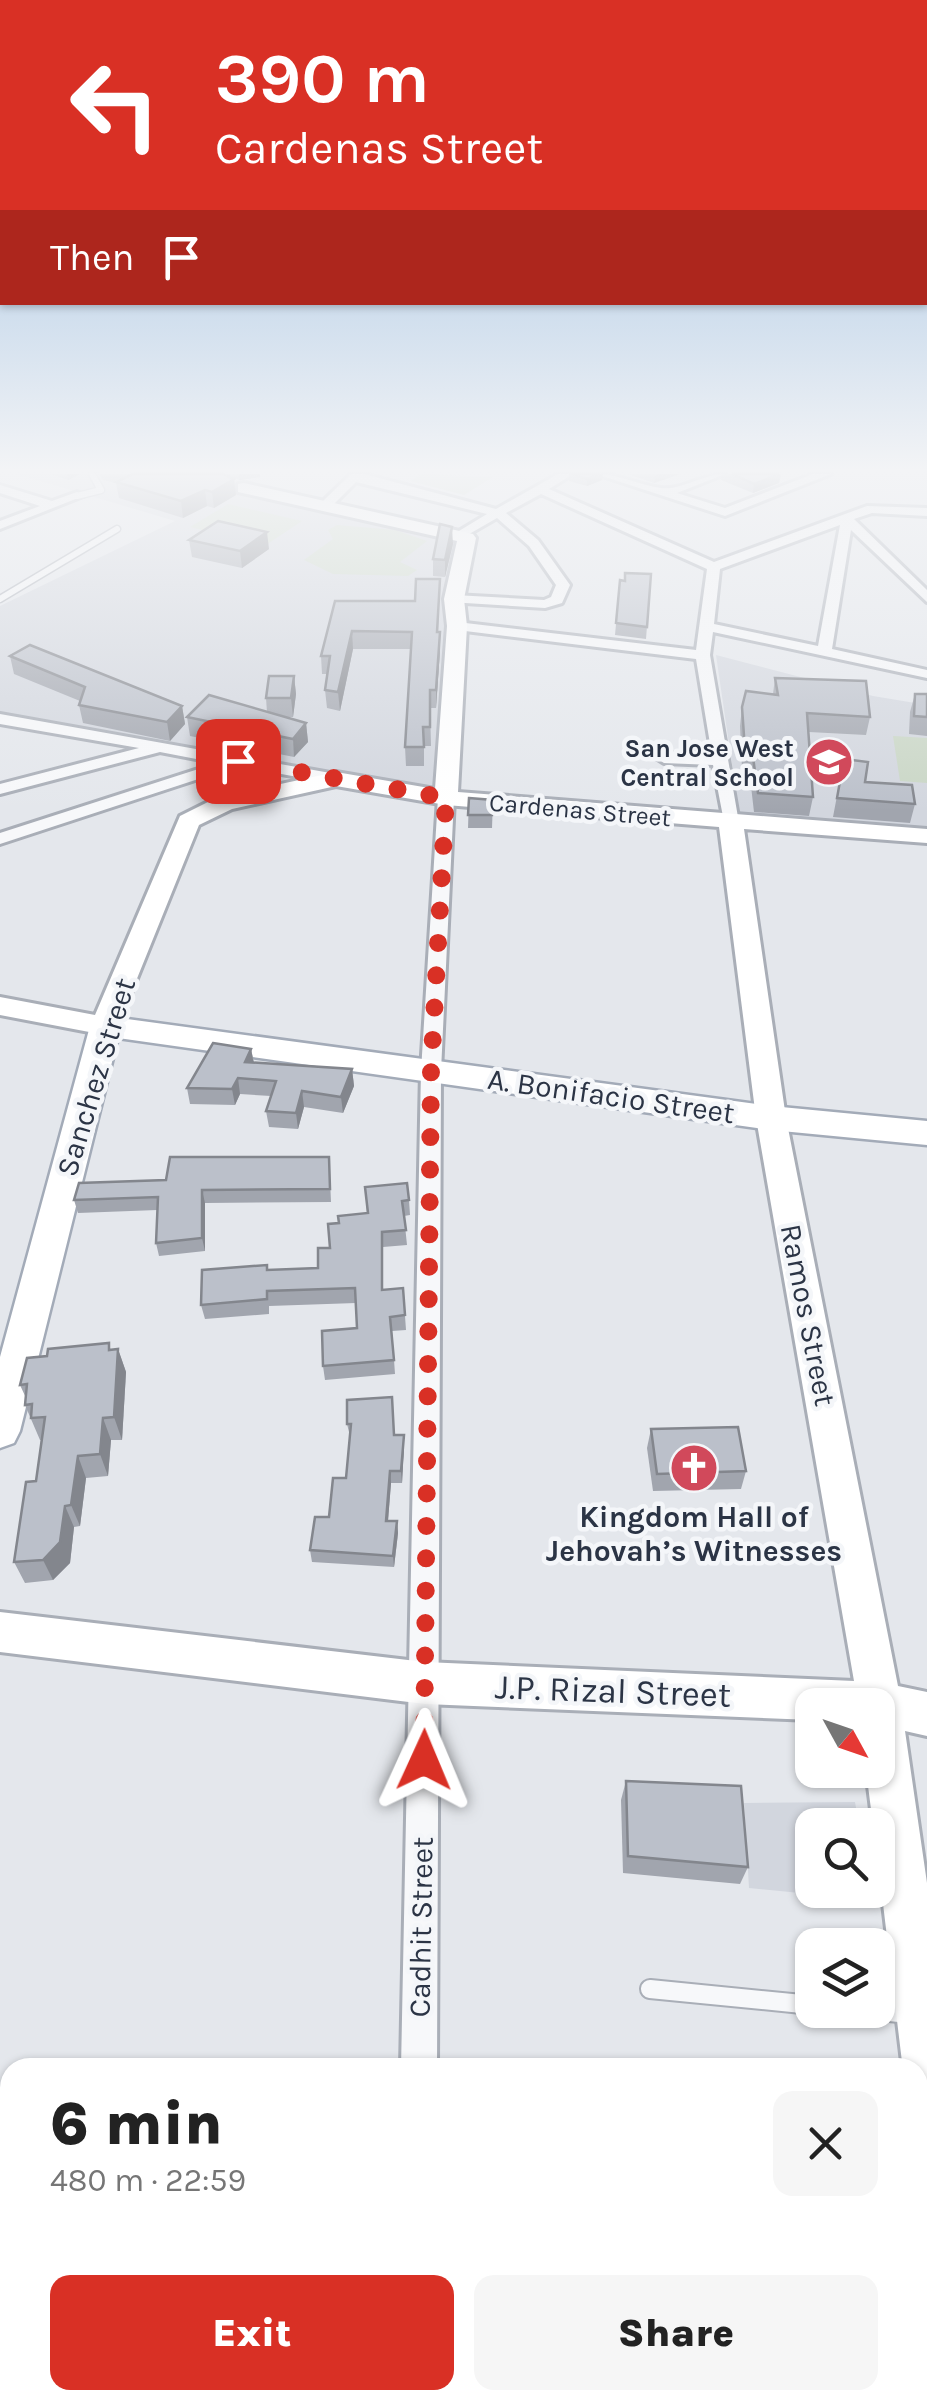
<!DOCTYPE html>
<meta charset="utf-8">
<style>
body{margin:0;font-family:Karla,sans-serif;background:#f6f6f6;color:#222;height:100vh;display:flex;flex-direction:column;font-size:38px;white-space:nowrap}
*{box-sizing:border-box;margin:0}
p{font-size:32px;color:#767676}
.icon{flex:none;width:55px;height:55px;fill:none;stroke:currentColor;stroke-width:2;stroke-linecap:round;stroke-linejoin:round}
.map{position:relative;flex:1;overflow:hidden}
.details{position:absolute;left:0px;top:2058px;width:928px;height:352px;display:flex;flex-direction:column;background:#fff;border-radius:30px 30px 0 0;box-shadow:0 2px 8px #0004}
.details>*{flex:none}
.banner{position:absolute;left:0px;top:0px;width:928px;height:305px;box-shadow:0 2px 8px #0004;background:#d93025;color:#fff;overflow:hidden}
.needle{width:65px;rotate:130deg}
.buttons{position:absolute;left:795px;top:1688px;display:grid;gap:20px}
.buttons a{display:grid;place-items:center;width:100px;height:100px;border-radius:20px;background:#fff;box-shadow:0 2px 8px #0004;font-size:50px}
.pin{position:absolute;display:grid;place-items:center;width:85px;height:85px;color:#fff;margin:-42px;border-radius:20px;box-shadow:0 5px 15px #0006}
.me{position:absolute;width:110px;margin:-55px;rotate:1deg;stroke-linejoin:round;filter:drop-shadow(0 0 8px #0008)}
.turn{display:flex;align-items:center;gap:35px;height:210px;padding:0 50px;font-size:45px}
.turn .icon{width:130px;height:130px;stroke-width:2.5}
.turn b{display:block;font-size:70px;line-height:85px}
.then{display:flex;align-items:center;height:95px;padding:0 50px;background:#0003;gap:20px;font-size:38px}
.round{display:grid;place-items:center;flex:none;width:105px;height:105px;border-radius:20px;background:#f6f6f6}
.overview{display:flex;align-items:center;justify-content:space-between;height:170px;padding:0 50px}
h1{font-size:60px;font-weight:800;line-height:75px}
.action{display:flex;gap:20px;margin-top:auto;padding:20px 50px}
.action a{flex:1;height:115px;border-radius:20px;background:#d93025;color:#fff;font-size:40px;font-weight:800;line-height:115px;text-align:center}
.action a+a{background:#f6f6f6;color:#222}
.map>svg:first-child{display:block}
.built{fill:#d2d6de}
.green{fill:#c9d6c5}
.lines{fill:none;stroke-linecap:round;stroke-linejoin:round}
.lane-far1-casing{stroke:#a9aeb7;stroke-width:9}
.lane-casing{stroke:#a9aeb7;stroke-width:22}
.street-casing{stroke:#a9aeb7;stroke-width:6}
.secondary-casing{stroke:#a9aeb7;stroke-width:6}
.primary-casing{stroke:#a3abb8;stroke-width:5}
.lane-far1{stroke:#f7f8fa;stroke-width:6}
.lane{stroke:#f7f8fa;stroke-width:18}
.street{fill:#f7f8fa;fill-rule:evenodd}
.secondary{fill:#fff;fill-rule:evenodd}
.primary{fill:#fff;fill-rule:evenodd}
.wall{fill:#a1a5ae}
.shaded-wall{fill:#83868d}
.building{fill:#bbc0ca;stroke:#83868d;stroke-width:2.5}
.route{stroke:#d93025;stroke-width:18;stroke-dasharray:0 32.4}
.labels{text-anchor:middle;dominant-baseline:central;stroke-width:9;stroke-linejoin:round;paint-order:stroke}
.far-poi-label{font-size:25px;font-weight:bold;fill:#2b3445;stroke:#f4f6f9;text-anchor:end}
.far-street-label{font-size:25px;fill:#2b3445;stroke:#f4f6f9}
.street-label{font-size:30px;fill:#2b3445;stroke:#f4f6f9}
.poi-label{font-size:30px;font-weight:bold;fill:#2b3445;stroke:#f4f6f9}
.near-street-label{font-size:35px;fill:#2b3445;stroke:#f4f6f9}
</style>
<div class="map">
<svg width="927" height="2408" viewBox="0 0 927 2408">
<rect width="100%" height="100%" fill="#e4e7ec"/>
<g class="built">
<path d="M17,474H182L461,538L440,793L0,713V606L175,521Z"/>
<path d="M716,655L873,696L927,705V832L740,819Z"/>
<path d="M855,1802L859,1825H812V1890H870L871,1900L749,1888L744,1803Z"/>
</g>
<g class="green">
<path d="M422,474L493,477L464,495L410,481Z"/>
<path d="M228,504L302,521L266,545L190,527Z"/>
<path d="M337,525L395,530L427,541L400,562L417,570L408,576L333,574L304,560L333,539L328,530Z"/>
<path d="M893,736L927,738V783L900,781Z"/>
</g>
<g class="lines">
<g class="lane-far1-casing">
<g id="lane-far1">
<path d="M77,496L101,490L92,474"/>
<path d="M0,599L117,529"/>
</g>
</g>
<g class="lane-casing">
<g id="lane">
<path d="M650,1989L812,2005"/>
<path d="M868,2010L910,2014"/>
</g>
</g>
<g class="street-casing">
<g id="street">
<path d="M351,474H364L496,509L558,474H573L549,489L714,562L867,506L927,508V516L872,513L854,519L927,590V602L851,530L832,649L927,670V678L713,632L710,655L739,823L737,827H725L713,765L664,763L656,758L664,753L712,756L696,659L457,630L450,626L457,622L696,650L707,569L541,494L506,513L538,540L570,585L562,603L545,608L449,602L447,599L454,595L544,600L551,597L556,585L529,546L497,518L464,537L454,534L487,514L356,482L330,508H322V502ZM840,525L818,646L714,624L720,569Z"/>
<path d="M596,474C620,474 638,485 661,488C680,491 703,474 725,474L677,493L725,508L813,474H831L725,516Z"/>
<path d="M0,485L52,501L77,492L83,496L0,529V521L40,506L0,493Z"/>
<path d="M0,714L336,774L344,779L336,784L238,766L0,844V833L217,763L160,752L0,794V784L139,748L0,724Z"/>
<path d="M446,793L454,798L441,1071L437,2068H401L421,1071L438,798Z"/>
<rect x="394" y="2400" width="40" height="8"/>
</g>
</g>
<g class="secondary-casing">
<path id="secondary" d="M244,483L473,534L476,538L464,599L467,626L458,792L927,829V843L744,829L786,1118L898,1686L927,1692V1736L905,1731L927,1883V2087L918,2084V2068H904L902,2062L878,1862V1825H873L866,1770H878V1705H812V1720L425,1704L0,1652V1612L425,1662L854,1681L756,1118L719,827L446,805L336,786L232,809L199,825L115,1033L105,1035L0,1015V997L95,1015L180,816L216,798L336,772L435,789L447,626L444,599L457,541L238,492V484Z"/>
</g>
<g class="primary-casing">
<path id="primary" d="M105,1016L771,1106L927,1121V1145L771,1130L118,1038L20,1431L14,1443L0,1448V1357L90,1026L94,1019Z"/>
</g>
<use href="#lane-far1" class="lane-far1"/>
<use href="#lane" class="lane"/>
<use href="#street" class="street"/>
<use href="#secondary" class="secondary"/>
<use href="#primary" class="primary"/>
</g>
<g class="wall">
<path d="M51,474H80L68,480Z"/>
<path d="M99,474H223L234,479L236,495L214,508L207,506L183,518L119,498L116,483L103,480Z"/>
<path d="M225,474H260V477L239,480Z"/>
<path d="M569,474H603L602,480L587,486L569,481Z"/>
<path d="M628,474H680L654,483Z"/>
<path d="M722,474H781L779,483L753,493L721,480Z"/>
<path d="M189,540L269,549L242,568L192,557Z"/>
<path d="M453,544L445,577L433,576V559Z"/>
<path d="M651,574L646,639L615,635L620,580L625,581Z"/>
<path d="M440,579L438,632L440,650L436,708H430L431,746H424V766H406L405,747L411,649H353L340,711L327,708L325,690L328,674H322L321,656L335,601H415Z"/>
<path d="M10,656L182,706L185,724L170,741L83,723L79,705L80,701L14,674Z"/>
<path d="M294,676L296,694L293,717H283L306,723L308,742L294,757L190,736L187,717L267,712L266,698Z"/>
<path d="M775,678L870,717L866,735L809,732L813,797L809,816L754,812L749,769H742L740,726L742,707L773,694Z"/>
<path d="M915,694H927V736L909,734L910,712Z"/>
<path d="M844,759L865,782L915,804L910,823L833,817Z"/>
<path d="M469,798L493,800L492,828H468Z"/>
<path d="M251,1049L254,1062L352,1069L354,1086L343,1113L304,1107L298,1129L269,1127L266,1111L271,1096L240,1094L235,1105L190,1104L187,1088Z"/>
<path d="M329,1157L331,1202L205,1203V1251L159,1256L156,1243L157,1210L78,1213L74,1200L166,1180Z"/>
<path d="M365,1187L409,1200L410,1215L404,1216L407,1245L383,1247V1290L403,1288L406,1330L392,1331L395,1374L325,1380L323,1366L357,1328L356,1303L269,1306V1314L205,1319L201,1305L268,1270L318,1268L330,1248L339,1223L367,1213Z"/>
<path d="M118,1349L126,1372L122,1440H111L108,1476L86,1478L80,1526L74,1527L70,1563L53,1580L25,1583L14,1562L36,1481L41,1440H40L25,1405L26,1398L20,1385L112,1350Z"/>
<path d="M347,1400L394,1435L404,1447L402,1483H391L388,1521H397L398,1533L394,1567L312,1562L310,1550L329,1517L346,1478L350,1436L347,1424Z"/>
<path d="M651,1429L746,1471L741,1489L653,1491L647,1448Z"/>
<path d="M626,1781L748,1867L740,1884L623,1873L621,1800Z"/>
</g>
<g class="shaded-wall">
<path d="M67,474H80L68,480Z"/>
<path d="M239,474H260V477L239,480Z"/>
<path d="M599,474H603L602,480L587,486V479Z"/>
<path d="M659,474H680L654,483L655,476Z"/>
<path d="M781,474L779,483L753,493L754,484Z"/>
<path d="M234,479L236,495L214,508L212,492Z"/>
<path d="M205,490L207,506L183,518L181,501Z"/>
<path d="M452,527L453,544L445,577V560Z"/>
<path d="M267,532L269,549L242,568L240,551Z"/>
<path d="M352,631L353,649L340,711L338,692Z"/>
<path d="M440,632V650L436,708V690Z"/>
<path d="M294,676L296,694L293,717L291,698Z"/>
<path d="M182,706L185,724L170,741L167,722Z"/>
<path d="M306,723L308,742L294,757L293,739Z"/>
<path d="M251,1049L254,1065L245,1062Z"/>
<path d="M352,1069L354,1086L343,1113L341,1097Z"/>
<path d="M238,1078L240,1094L235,1105L232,1089Z"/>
<path d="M302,1091L304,1107L298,1129L296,1113Z"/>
<path d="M202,1190L205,1203V1251L202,1238Z"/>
<path d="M118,1349L126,1372L122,1440L114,1417Z"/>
<path d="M103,1418L111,1440L108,1476L100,1454Z"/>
<path d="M404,1435V1447L402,1483L401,1471Z"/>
<path d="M78,1456L86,1478L80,1526L71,1505Z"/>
<path d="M390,1471L391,1483L387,1533L386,1521Z"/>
<path d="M65,1506L74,1527L70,1563L53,1580L43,1560Z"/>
<path d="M397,1521L398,1533L394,1567L393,1556Z"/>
</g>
<g class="building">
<path d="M133,474H223L234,479L212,492L205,490L181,501L116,482Z"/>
<path d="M572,474H599L587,479Z"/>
<path d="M732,474H779L754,484Z"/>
<path d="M218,521L267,532L240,551L189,540Z"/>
<path d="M440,524L452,527L445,560L433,559Z"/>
<path d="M625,573L651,574L647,627L616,623L620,580L625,581Z"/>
<path d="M416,579H440L437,632H440L436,690H430V727H423L424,747H405L412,632L352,631L338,692L325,690L330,656H321L335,601H415Z"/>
<path d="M30,645L182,706L167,722L79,705L85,687L10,656Z"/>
<path d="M269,676H294L291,698H266Z"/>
<path d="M775,678L866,681L870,717L807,713L813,797L758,793L752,750H745L742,707L746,691L778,695Z"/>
<path d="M915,694H927V717L914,716Z"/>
<path d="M209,695L306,723L293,739L187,717Z"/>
<path d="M844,759L868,762L865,782L912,785L915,804L837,798Z"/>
<path d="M469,798L493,800L492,815H468Z"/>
<path d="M213,1043L251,1049L245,1062L352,1069L341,1097L302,1091L296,1113L266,1111L276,1081L238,1078L232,1089L187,1088Z"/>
<path d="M170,1157H329L330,1189L202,1190V1238L156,1243L158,1197L74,1200L79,1183L166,1180Z"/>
<path d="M407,1183L409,1200L402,1201L406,1230L382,1232V1290L403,1288L405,1315L390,1317L394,1360L323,1366L322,1331L357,1328L355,1288L267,1291V1299L201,1305L202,1270L267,1265V1270L318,1268V1248H330L328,1224L339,1223L338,1216L368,1213L365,1187Z"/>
<path d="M109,1343V1350L118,1349L114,1417L103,1418L100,1454L78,1456L71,1505L65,1506L60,1542L43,1560L14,1562L26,1482L36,1481L45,1417L31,1418L32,1404L25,1405L27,1384L20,1385L27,1358L47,1356L48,1349Z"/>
<path d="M392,1397L394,1435H404L401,1471H390L386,1521H397L393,1556L310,1550L315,1517H329L333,1478H346L351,1424H347V1400Z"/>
<path d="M738,1427L746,1471L657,1474L651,1429Z"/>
<path d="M626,1781L741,1786L748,1867L628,1856Z"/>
</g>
<linearGradient id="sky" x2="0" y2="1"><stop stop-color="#8bb4dd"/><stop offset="0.58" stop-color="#f3f4f6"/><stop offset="1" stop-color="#f3f4f6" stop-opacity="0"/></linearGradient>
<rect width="927" height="811" fill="url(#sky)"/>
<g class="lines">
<path class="route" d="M238,761L446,798L431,1071L424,1760"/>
</g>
<defs>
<g id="school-disc" transform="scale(2.5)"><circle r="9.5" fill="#d1495b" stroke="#f4f6f9"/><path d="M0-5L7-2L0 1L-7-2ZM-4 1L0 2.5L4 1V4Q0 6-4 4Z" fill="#fff"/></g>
<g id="church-disc" transform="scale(2.5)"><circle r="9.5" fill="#d1495b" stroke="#f4f6f9"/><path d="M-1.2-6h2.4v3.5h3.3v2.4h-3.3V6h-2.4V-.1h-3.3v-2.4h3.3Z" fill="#fff"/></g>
</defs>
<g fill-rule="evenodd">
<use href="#school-disc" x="829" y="762"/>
<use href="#church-disc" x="694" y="1468"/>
</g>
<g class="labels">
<g class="far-poi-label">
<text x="794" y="748">San Jose West<tspan x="794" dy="29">Central School</tspan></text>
</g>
<g class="far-street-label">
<text transform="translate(580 810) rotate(5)">Cardenas Street</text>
</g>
<g class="street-label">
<text transform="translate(96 1077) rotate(-73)">Sanchez Street</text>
<text transform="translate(611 1096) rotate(8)">A. Bonifacio Street</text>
<text transform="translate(808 1315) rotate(79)">Ramos Street</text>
<text transform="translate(421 1927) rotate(-89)">Cadhit Street</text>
</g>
<g class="poi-label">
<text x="694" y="1517">Kingdom Hall of<tspan x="694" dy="34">Jehovah’s Witnesses</tspan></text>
</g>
<g class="near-street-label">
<text transform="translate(613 1691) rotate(2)">J.P. Rizal Street</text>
</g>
</g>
</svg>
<div class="buttons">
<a><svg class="needle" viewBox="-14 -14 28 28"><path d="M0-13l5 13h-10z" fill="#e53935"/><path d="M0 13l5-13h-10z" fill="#767676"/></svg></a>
<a><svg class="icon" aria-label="search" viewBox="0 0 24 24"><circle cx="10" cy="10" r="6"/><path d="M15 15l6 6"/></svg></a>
<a><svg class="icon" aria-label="layers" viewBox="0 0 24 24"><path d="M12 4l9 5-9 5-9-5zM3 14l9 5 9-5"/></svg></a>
</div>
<div class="pin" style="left:238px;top:761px;background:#d93025"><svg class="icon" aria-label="arrive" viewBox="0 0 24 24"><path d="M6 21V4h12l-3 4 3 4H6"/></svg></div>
<svg class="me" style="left:424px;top:1760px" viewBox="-20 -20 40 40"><path d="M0-17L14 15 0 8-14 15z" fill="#d93025" stroke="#fff" stroke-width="4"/></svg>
<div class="banner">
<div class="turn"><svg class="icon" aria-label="left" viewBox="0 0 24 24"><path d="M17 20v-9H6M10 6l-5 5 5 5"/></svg><div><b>390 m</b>Cardenas Street</div></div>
<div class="then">Then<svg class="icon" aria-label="arrive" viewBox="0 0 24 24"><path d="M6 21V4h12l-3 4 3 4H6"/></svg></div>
</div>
<section class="details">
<div class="overview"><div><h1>6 min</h1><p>480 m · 22:59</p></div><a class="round"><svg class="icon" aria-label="close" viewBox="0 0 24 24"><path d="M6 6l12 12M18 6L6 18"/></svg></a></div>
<div class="action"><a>Exit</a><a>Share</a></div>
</section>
</div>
